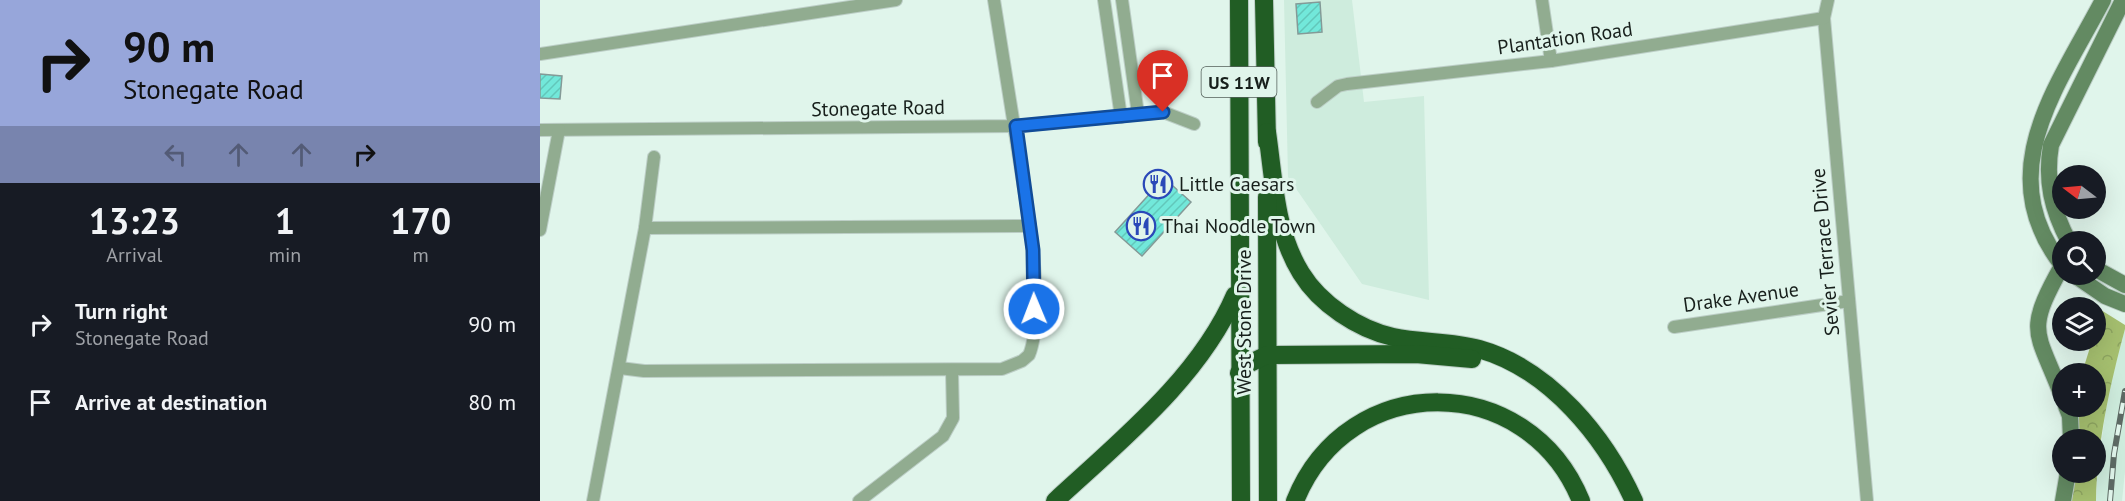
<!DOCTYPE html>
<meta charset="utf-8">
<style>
body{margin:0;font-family:"PT Sans",sans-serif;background:#20242c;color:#f1f3f6;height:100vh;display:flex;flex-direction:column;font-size:22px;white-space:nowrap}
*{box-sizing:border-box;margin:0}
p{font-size:20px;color:#9ea1a6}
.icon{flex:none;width:33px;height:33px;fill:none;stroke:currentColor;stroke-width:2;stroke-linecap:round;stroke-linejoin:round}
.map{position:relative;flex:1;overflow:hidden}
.side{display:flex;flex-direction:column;background:#171b24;width:540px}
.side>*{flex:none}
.banner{background:#97a6da;color:#111;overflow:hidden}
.needle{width:39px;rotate:286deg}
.tools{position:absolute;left:1512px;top:165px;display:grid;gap:12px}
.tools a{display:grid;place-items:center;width:54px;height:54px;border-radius:50%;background:#171b24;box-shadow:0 6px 24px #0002;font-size:30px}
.pin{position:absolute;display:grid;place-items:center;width:51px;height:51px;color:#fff;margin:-62px -26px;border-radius:50% 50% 50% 0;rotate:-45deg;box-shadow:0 0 6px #0007}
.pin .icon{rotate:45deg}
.me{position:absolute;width:66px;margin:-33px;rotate:359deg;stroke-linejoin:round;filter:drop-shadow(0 0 4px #0008)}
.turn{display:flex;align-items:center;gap:21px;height:126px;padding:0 24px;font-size:27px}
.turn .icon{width:78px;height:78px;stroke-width:2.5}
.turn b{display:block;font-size:42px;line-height:51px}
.lanes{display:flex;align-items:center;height:57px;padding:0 24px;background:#0003;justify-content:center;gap:30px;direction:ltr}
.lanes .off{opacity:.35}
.eta{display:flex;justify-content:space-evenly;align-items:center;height:102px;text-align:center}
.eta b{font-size:36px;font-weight:800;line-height:42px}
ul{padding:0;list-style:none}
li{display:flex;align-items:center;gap:18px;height:78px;padding:0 24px}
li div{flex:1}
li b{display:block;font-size:22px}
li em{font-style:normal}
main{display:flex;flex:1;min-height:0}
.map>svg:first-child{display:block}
.built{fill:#ceecdd}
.forest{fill:url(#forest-crowns)}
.building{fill:url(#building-hatch);stroke:#849a97;stroke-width:1.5}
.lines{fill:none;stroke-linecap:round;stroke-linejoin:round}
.street-casing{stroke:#bccec6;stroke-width:14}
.secondary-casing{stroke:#bccec6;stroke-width:18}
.highway-casing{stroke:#bccec6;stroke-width:20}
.street{stroke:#91ac90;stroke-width:12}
.secondary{stroke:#638a62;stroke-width:16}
.highway{stroke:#215d24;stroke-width:18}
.rail-casing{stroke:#5d6a64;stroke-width:6}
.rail{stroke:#e0f5eb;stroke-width:4;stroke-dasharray:11;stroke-linecap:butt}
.route-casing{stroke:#114b97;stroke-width:15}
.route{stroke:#1a73e8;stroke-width:10}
.labels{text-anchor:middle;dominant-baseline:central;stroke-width:6;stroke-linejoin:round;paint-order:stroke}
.shield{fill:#e0f5eb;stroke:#535f59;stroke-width:1.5}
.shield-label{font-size:18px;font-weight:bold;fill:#171f1b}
.street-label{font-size:20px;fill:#171f1b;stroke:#e0f5eb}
.poi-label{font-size:20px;fill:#171f1b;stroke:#e0f5eb;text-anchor:start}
</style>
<main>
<section class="side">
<div class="banner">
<div class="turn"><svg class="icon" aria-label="right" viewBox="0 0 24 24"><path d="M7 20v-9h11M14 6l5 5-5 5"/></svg><div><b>90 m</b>Stonegate Road</div></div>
<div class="lanes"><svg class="icon off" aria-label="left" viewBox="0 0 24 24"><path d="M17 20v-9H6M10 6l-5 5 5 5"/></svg><svg class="icon off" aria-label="ahead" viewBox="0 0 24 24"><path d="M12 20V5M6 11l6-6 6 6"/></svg><svg class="icon off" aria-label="ahead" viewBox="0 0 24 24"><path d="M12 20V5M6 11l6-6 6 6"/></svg><svg class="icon" aria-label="right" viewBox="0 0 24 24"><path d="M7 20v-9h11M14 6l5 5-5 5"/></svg></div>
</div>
<div class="eta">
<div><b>13:23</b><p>Arrival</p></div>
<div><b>1</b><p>min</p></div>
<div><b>170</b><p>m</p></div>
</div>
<ul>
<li><svg class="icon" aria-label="right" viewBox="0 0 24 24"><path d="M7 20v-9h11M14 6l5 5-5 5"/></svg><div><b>Turn right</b><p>Stonegate Road</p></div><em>90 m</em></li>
<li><svg class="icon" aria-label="arrive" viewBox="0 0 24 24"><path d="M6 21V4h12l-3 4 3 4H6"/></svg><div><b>Arrive at destination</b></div><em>80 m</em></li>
</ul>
</section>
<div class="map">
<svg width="1585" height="501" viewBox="0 0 1585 501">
<defs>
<pattern id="forest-crowns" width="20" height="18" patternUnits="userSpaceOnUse" patternTransform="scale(1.5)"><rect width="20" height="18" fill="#a5bf6f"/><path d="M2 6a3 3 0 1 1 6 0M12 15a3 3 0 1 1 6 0" fill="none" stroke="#8da460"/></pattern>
<pattern id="building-hatch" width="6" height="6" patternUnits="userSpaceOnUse" patternTransform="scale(1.5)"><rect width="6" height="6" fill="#72e8da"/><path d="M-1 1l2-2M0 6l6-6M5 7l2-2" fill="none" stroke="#62c7ba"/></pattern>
</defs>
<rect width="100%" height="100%" fill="#e0f5eb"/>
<g class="built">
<path d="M744,0H812L824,102L884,96L889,300L822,284L748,177Z"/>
<path d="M1585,329V472L1582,501H1556L1557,475L1568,393Z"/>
</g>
<path class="forest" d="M1561,310L1585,325V329C1570,385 1557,442 1556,501H1523L1528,473L1556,472V440L1531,439L1533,407L1556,406V374L1542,373L1552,341L1556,340Z"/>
<g class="building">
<path d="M780,2L782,32L758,34L756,4Z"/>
<path d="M0,74L22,76L20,99L0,98Z"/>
<path d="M624,178L651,202L602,256L575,232Z"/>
</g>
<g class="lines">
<g class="street-casing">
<g id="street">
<path d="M564,0L581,117"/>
<path d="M582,0L598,114"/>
<path d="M1002,0L1011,61"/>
<path d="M1288,0L1284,18L1327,501"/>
<path d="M0,54L356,0"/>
<path d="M777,102L798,86L807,84L1011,61L1284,18"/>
<path d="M0,130L476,126L623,112L654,124"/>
<path d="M105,228L490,226L454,0"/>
<path d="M0,230L19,130"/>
<path d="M1134,327L1309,301"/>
<path d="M80,368L104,371L462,369L482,361L489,355C501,327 494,256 490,226"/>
<path d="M53,501L105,228L114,157"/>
<path d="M319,501L403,436L413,418L412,371"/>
</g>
</g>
<g class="secondary-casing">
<g id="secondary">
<path d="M1529,242C1512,210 1505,181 1511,145L1583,0"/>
<path d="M1522,265C1450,172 1518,86 1563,0"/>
<path d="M1522,266C1484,334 1497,330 1522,396"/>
<path d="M1556,269L1585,285"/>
<path d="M1533,274L1565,296L1585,304"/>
<path d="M1526,406L1530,416L1531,440"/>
<path d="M1523,501L1528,472"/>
</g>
</g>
<g class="highway-casing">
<g id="highway">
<path d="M699,0L701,501"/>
<path d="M724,0L727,142"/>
<path d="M727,132C734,180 735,231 761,273C780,304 818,329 853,337C881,343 911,341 939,349C1010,369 1065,437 1094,501"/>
<path d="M727,197L728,501"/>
<path d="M699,373L704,366L727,355L876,354L932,359"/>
<path d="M515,501C580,441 660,377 695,295"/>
<path d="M755,501C808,369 988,370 1041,501"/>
</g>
</g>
<use href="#street" class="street"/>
<use href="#secondary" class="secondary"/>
<use href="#highway" class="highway"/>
<g class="rail-casing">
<path id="rail" d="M1570,501L1574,454L1585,391"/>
</g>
<use href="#rail" class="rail"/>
</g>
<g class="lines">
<g class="route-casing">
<path id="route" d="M494,309L493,250L476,126L623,112"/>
</g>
<use href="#route" class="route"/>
</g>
<defs>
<g id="restaurant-ring" transform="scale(1.5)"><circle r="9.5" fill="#e0f5eb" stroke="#2a48b8" stroke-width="1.5"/><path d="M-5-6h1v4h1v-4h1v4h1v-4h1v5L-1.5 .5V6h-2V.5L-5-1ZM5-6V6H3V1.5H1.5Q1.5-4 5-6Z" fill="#2a48b8"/></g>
</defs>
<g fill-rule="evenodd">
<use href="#restaurant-ring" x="618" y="184"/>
<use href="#restaurant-ring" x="601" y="226"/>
</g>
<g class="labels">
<rect class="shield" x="661.5" y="67" width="75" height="30" rx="4.5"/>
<g class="shield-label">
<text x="699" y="82">US 11W</text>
</g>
<g class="street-label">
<text transform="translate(1025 38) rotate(-8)">Plantation Road</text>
<text transform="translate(338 108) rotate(-1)">Stonegate Road</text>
<text transform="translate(1285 252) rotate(-95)">Sevier Terrace Drive</text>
<text transform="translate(1201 297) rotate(-8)">Drake Avenue</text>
<text transform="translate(704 322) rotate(-90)">West Stone Drive</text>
</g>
<g class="poi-label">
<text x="639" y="184">Little Caesars</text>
<text x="622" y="226">Thai Noodle Town</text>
</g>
</g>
</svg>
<div class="tools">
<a><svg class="needle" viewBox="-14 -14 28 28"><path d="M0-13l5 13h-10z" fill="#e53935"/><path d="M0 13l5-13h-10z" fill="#9ea1a6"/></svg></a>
<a><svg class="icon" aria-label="search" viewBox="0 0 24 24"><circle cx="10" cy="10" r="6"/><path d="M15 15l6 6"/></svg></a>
<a><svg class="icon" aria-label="layers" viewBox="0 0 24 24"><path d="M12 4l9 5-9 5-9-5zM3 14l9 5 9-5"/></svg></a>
<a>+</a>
<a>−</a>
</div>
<div class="pin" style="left:623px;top:112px;background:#d93025"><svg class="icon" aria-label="arrive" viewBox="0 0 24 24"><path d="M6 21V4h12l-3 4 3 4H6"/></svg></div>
<svg class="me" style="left:494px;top:309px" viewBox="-20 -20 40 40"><circle r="17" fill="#1a73e8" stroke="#fff" stroke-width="3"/><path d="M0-11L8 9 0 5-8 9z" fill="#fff"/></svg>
</div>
</main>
